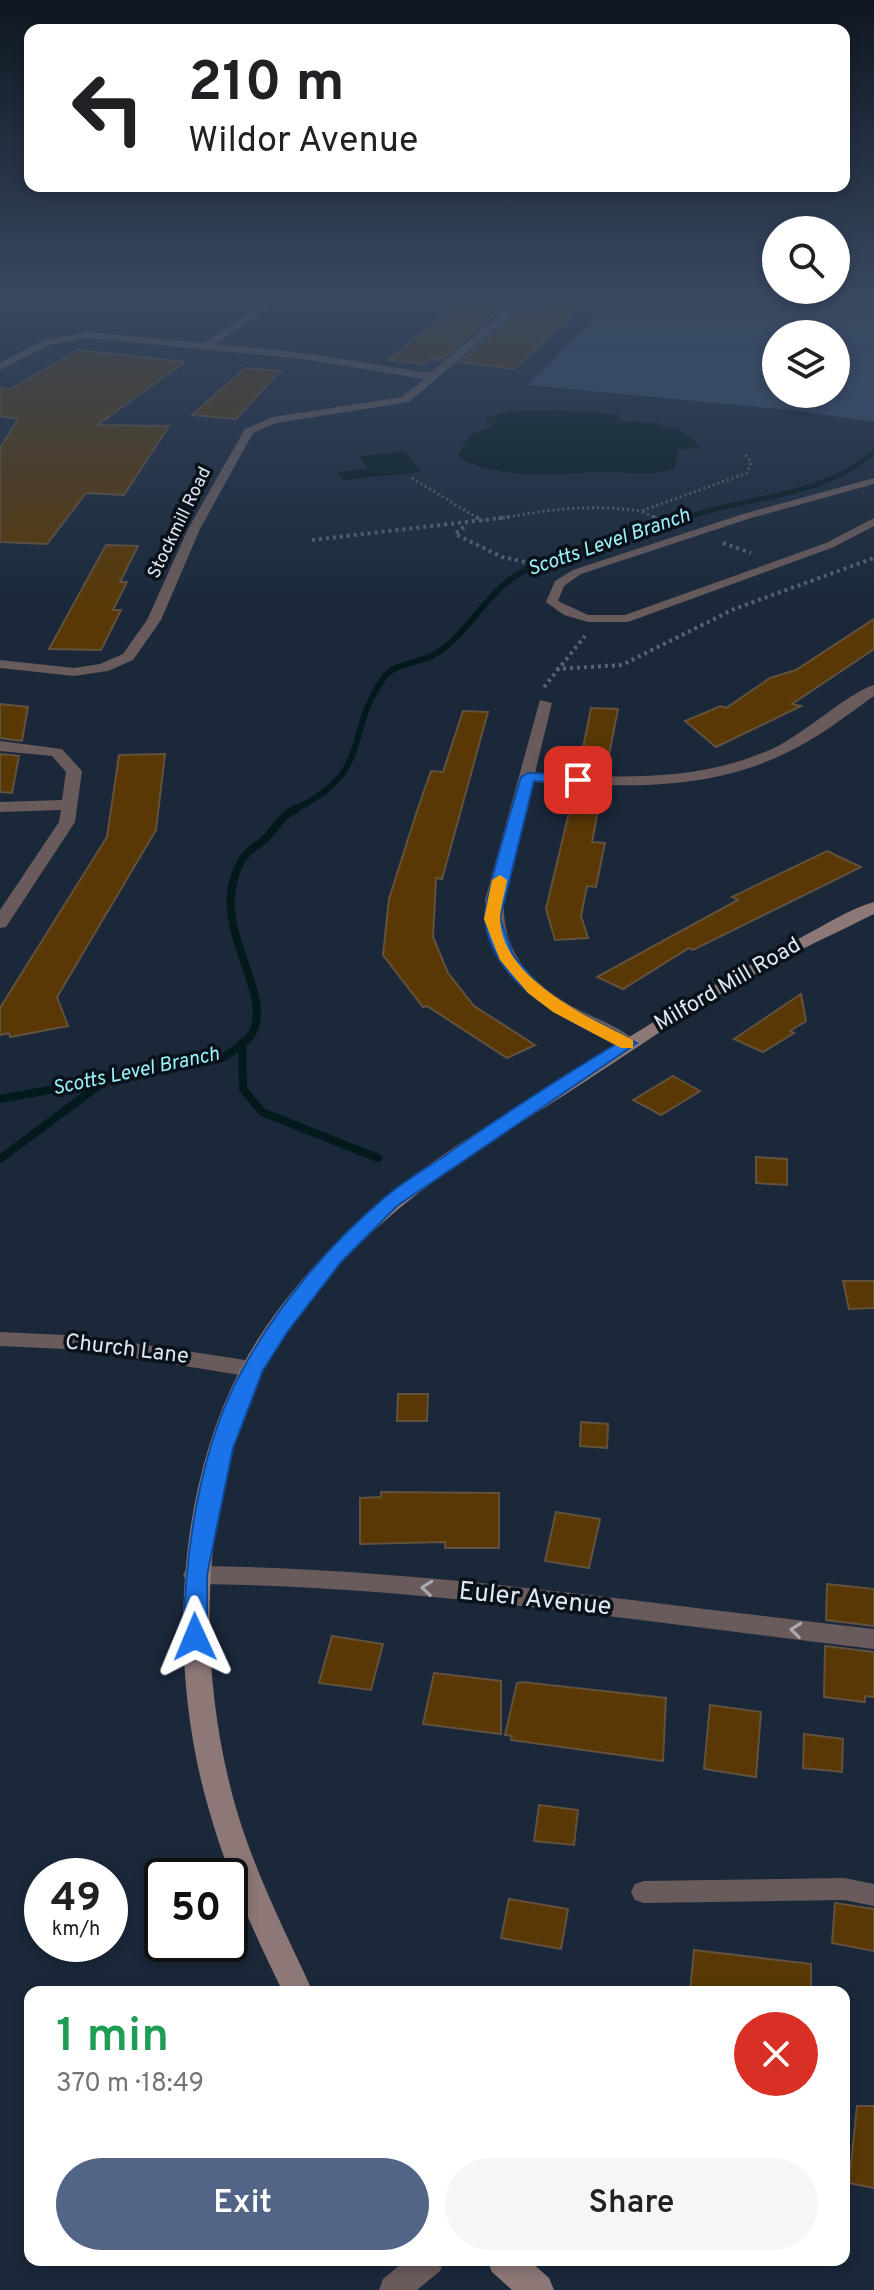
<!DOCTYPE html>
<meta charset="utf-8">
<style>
body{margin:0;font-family:Overpass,sans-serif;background:#f6f6f6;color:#202124;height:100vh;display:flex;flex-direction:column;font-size:30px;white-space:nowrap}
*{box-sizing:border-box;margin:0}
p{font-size:26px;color:#757577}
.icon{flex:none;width:44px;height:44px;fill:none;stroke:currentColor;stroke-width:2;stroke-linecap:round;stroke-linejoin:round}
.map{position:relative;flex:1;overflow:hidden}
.panel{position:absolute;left:24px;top:1986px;width:826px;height:280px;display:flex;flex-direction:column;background:#fff;border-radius:16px;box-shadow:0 4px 12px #0003}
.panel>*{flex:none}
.hud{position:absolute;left:24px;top:24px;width:826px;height:168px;border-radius:16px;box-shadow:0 4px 12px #0003;background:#fff;color:#202124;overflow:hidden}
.tools{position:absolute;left:762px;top:216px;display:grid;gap:16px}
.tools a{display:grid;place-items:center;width:88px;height:88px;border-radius:50%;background:#fff;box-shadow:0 4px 12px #0003;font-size:40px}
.speed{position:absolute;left:24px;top:1858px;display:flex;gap:16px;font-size:40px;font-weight:700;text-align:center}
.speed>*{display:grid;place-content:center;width:104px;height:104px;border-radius:50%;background:#fff;box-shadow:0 4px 12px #0003;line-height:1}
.speed small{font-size:20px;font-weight:400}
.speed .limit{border:4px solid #111;border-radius:12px;background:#fff;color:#111}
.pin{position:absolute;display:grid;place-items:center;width:68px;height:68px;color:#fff;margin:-34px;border-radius:16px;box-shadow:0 4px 12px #0006}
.me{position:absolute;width:88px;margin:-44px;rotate:359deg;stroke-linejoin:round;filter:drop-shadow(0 0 6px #0008)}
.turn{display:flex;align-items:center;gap:28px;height:168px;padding:0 32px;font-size:36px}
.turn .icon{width:104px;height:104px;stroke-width:2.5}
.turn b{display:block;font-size:56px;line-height:68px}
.round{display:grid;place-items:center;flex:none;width:84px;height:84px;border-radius:42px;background:#f6f6f6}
.head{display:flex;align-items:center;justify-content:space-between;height:136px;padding:0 32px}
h1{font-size:48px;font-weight:600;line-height:60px;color:#1e9e55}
.button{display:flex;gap:16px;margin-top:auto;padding:16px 32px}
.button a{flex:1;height:92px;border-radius:48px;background:#526586;color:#fff;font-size:32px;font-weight:600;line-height:92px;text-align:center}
.button a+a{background:#f6f6f6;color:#202124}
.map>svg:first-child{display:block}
.green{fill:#354e6d;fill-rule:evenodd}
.water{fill:#021a1c}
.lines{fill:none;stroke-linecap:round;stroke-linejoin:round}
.stream-far2{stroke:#021a1c;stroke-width:5}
.stream-far1{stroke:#021a1c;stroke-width:6}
.stream{stroke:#021a1c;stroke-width:8}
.building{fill:#593805;stroke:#62513c;stroke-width:2}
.path-far1{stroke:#566373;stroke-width:3;stroke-dasharray:2 3;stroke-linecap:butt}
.path{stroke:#566373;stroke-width:4;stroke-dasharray:3 4;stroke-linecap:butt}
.service{fill:#695b5b;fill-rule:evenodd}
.minor{fill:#695b5b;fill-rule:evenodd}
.tertiary{fill:#695b5b;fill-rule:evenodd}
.secondary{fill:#8d7877;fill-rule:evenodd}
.oneway{stroke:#aaa9b0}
.route{fill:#1a73e8;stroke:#114b97;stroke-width:2}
.slow{fill:#f59e0b}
.labels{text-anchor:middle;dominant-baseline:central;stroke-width:7;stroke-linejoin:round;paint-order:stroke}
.far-street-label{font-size:18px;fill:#dfe9f5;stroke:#0a1119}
.far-water-label{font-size:20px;font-style:italic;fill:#9cf5fb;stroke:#0a1119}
.street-label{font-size:22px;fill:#dfe9f5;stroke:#0a1119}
.near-street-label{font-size:26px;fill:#dfe9f5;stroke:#0a1119}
</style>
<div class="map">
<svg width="874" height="2290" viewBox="0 0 874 2290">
<rect width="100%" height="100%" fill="#1a283a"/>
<path class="green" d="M622,291H874V422L800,411L528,385ZM776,334H836V394H776Z"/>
<g class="water">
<path d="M560,410L620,415L618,421L660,423L664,428L677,427L702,448L678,449L674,469C651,476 629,472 606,472C561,473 498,481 458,457L468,436L489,428L491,424L486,418L509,411Z"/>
<path d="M405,452L421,472L344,480L338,472L368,469L360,456Z"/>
</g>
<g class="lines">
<path class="stream-far2" d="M682,519C745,496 821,499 874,452"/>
<path class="stream-far1" d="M291,811C376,772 342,735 385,676C395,663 421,663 435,654C466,636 484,597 514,577C561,546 633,536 687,517"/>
<g class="stream">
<path d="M242,1043L243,1089L262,1112L378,1158"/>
<path d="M0,1099L222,1058C230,1052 246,1044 251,1035C278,992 202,924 243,858C248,850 259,845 266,838C278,826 280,816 296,809"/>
<path d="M0,1159L106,1080"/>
</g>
</g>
<g class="building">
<path d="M557,291L589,295L568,314H574L514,369L460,362L521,310L534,312Z"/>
<path d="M456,303L502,308L441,360L431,359L424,364L389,360Z"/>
<path d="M78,350L185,362L97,425L169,426L124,495L86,493L47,544L0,542V448L18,419L0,416V388L11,389Z"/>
<path d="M245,368L280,371L236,419L192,415Z"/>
<path d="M106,545L138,546L120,582H127L113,610H121L101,650L49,649Z"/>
<path d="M874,619V649L792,704L801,706L716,747L685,721L721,706L726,708L770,678L796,670Z"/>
<path d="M0,704L28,707L22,741L0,738Z"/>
<path d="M591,708L618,709L609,755L582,753Z"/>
<path d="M463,711L488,712L442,879L436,878L433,937L448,973L474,1006L535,1045L507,1058L427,1006L423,1007L383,955L389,899L417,811L431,771L443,772Z"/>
<path d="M0,754L19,756L12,793L0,792Z"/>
<path d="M165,754L156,830L57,997L68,1026L10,1037L9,1033L0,1035V1008L107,837L119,755Z"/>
<path d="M571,804L599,806L592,842L605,843L596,887L587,886L581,916L588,938L555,940L546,909Z"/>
<path d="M827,851L861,867L693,950L689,948L623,989L597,977L738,900L732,897Z"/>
<path d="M801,994L806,1021L790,1031L794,1033L763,1052L734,1039Z"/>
<path d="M673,1076L700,1091L661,1115L633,1100Z"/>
<path d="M756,1157L787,1159V1185L756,1183Z"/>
<path d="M843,1281H874V1308L849,1309Z"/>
<path d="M398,1394H428L427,1421H397Z"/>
<path d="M581,1422L608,1424L607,1448L580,1446Z"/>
<path d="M381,1492L499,1493V1548H445V1542L360,1544V1498L381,1497Z"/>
<path d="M556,1512L600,1519L589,1568L545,1561Z"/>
<path d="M827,1584L874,1589V1626L826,1620Z"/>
<path d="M332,1636L383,1644L371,1690L319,1683Z"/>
<path d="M825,1646L874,1652V1697L865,1696V1702L824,1697Z"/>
<path d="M434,1673L501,1681V1734L423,1724Z"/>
<path d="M522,1682L666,1698L663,1761L511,1740L512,1736L505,1735L517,1683Z"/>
<path d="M710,1705L761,1712L756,1777L704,1769Z"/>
<path d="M804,1734L843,1739L842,1772L803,1768Z"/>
<path d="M539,1805L578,1810L574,1845L534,1841Z"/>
<path d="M509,1899L568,1909L561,1949L501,1938Z"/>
<path d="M835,1903L874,1909V1951L832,1943Z"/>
<path d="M694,1950L811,1964V1992H690Z"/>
<path d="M857,2106H874V2188L849,2183Z"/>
</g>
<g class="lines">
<g class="path-far1">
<path d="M412,478L479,519"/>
<path d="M498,519C550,509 588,504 641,511"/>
<path d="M658,519L641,511L747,473L751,462L744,453"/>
</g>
<g class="path">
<path d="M476,517L483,521"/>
<path d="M653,517L669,524"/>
<path d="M464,527L455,534L502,557L549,567"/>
<path d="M312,540L509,517"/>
<path d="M723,543L751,553"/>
<path d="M556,669L622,665L734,609L874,558"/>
<path d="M544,687L585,636"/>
</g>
<g class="service">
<path d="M874,478V484L751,518L581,574L564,586L558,601L588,615H625L826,543L874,518V526L834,547L628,622H588L564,615L546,602L555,581L573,570L743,514Z"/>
<path d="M844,1878L874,1884V1906L844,1900L644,1903L635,1900L631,1892L635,1884L644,1881Z"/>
<path d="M406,2260H444L440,2271L417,2290H379L383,2279Z"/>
</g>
<g class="minor">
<path d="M282,291H293L216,344L303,353L430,373L511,305L400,291L518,300L528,291H539L409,402L276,423L253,433L200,529L161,620L133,660L108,671L74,676L0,668V660L74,668L100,664L123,654L147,620L188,529L245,429L273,417L402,397L424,379L303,359L87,338L49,345L0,370V363L42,341L87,332L204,343Z"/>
<path d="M874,685V696C846,716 818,738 786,753C707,792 618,787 532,782C509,873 468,944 568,1004C586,1015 625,1028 637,1043L628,1049L621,1047C553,1014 488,984 485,900L540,700L552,703L535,773C616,778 700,783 776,747C806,732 848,693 874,685Z"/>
<path d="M0,741L62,749L82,771L75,822L6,927L0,928V910L59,822L61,810L0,812V802L62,800L66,772L52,756L0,751Z"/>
<path d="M196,1566C423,1568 649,1604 874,1629V1649C649,1623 423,1586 196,1584L187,1582L183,1575L187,1568Z"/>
</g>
<path class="tertiary" d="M0,1332L87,1336L252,1361L260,1364L263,1369L260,1374L252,1377L87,1350L0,1346Z"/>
<g class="secondary">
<path d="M874,902V914C828,937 779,959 734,986C677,1019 622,1058 566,1094C485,1145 405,1194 339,1265C310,1296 283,1331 264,1368C197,1496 197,1673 236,1808C255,1873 285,1931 313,1992H283C254,1933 227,1874 209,1810C169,1674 173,1499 240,1370C267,1319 305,1273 346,1233C415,1167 497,1120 577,1070C651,1023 724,977 802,937C825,925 849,909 874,902Z"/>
<path d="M487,2260H529L549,2278L554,2290H512L492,2272Z"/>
</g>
</g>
<defs><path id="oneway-chevron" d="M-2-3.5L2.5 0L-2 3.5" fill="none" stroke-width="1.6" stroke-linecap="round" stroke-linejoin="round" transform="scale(2)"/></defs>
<g class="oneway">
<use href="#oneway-chevron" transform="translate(427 1588) rotate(-174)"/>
<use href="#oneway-chevron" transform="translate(796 1630) rotate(-174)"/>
</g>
<linearGradient id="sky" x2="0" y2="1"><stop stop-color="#0e1620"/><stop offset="0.48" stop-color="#384860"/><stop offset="1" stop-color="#384860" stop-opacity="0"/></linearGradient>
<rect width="874" height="611" fill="url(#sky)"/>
<path class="route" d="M528,773L578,775L585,780L578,784L534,781L500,919L513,955L539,986L565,1005L637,1043L397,1206L341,1262L288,1331L263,1370L233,1448L207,1575V1637L204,1644H187L184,1637C184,1552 201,1442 244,1367C278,1305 329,1245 383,1199C401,1183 423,1170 443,1157C499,1117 557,1080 616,1044C563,1017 495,987 485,921C482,904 514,801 521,777Z"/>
<path class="slow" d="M500,875L507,880C505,892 501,905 500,917C500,978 588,1017 633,1040V1048H621L553,1012L528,993L500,960L484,919L492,880Z"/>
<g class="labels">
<g class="far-street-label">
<text transform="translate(180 523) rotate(-64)">Stockmill Road</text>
</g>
<g class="far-water-label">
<text transform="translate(609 543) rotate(-19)">Scotts Level Branch</text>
<text transform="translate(136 1072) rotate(-12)">Scotts Level Branch</text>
</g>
<g class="street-label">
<text transform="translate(728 985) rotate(-30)">Milford Mill Road</text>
<text transform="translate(127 1350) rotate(7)">Church Lane</text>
</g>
<g class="near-street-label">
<text transform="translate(535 1600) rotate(6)">Euler Avenue</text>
</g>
</g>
</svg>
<div class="tools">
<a><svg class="icon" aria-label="search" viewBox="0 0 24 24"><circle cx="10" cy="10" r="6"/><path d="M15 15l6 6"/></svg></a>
<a><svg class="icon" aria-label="layers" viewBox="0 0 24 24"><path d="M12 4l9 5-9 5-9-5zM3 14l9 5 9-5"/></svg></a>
</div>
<div class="speed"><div>49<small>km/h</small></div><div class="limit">50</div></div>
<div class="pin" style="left:578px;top:780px;background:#d93025"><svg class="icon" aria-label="arrive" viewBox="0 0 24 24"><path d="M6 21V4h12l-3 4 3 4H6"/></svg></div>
<svg class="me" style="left:195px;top:1637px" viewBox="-20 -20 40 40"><path d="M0-17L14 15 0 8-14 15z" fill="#1a73e8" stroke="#fff" stroke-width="4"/></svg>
<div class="hud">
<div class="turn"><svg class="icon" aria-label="left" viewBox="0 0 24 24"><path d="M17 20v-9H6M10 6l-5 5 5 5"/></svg><div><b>210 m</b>Wildor Avenue</div></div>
</div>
<section class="panel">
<div class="head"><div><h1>1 min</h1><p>370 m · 18:49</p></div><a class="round" style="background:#d93025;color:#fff"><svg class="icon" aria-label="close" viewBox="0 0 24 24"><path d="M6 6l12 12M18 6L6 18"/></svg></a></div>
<div class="button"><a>Exit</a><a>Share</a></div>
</section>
</div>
